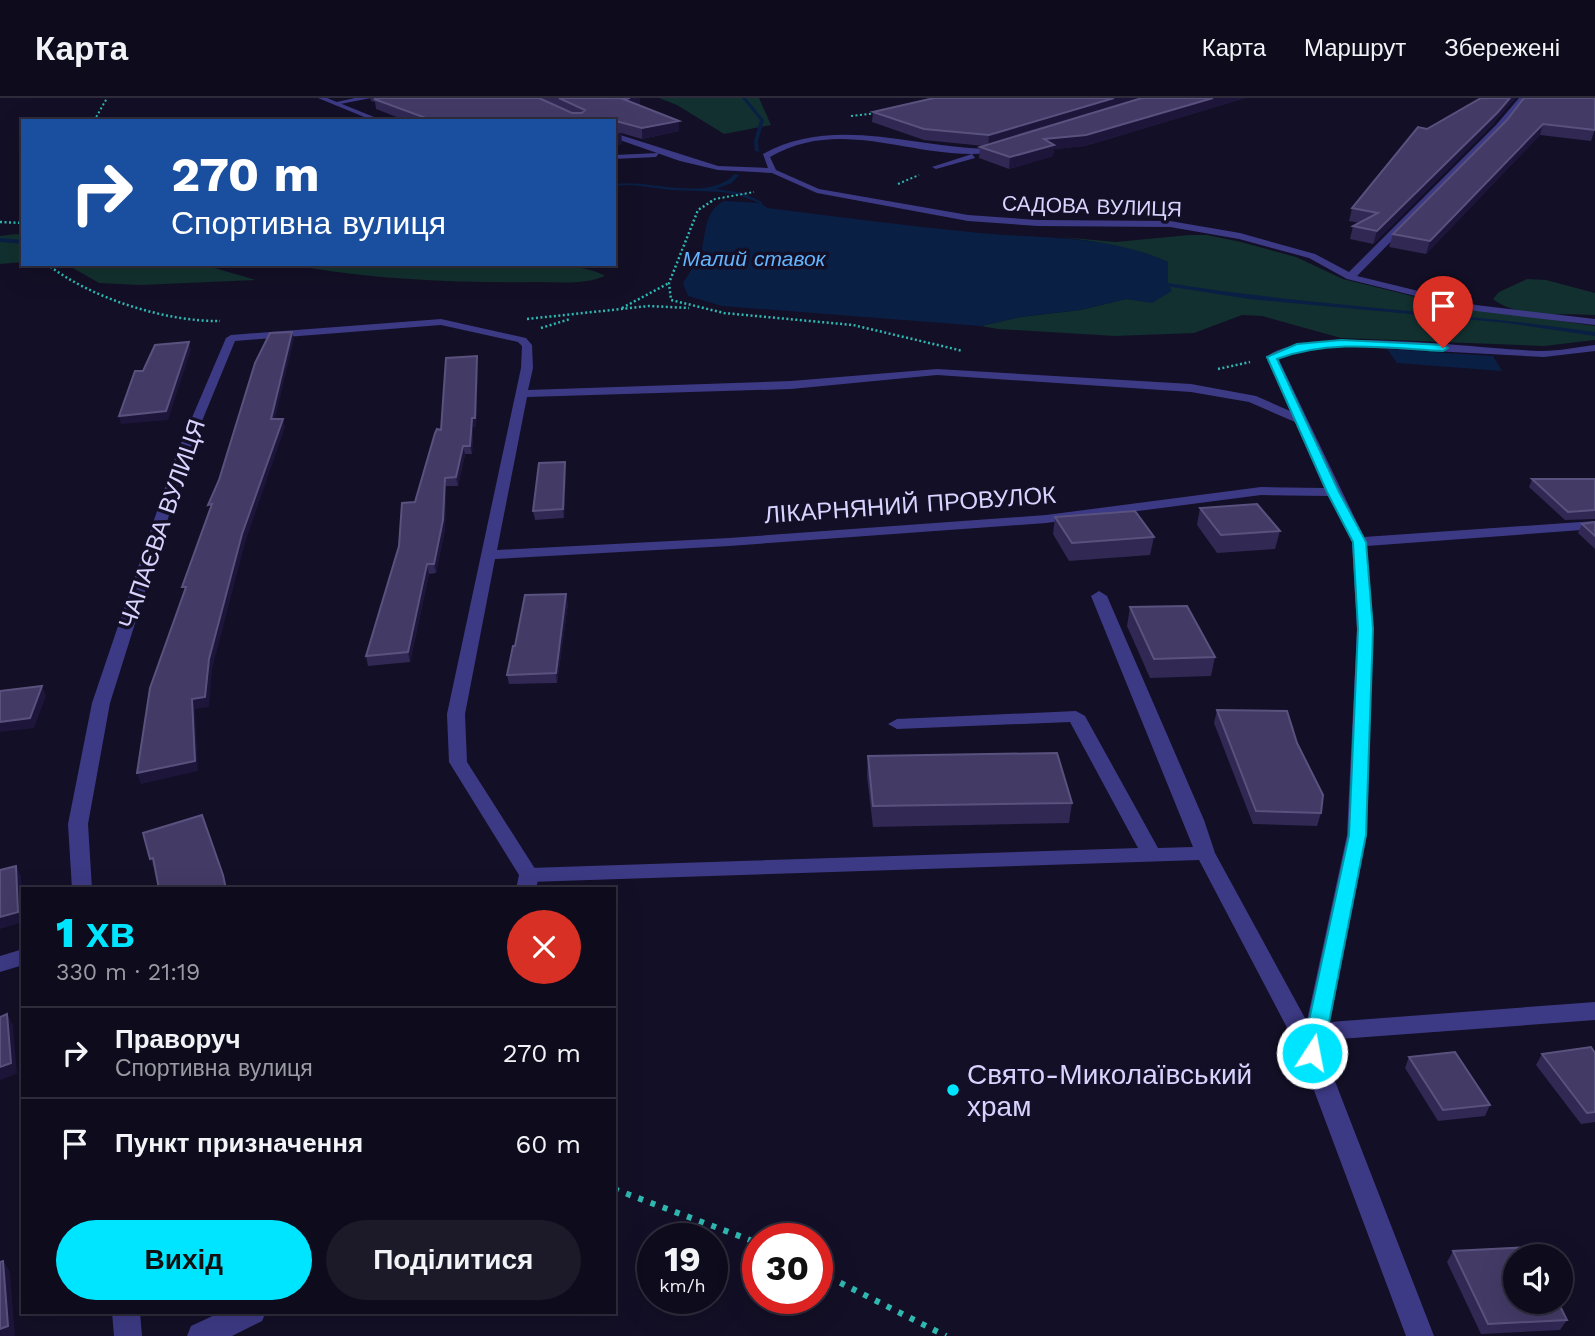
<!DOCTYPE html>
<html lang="uk">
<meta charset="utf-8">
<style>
body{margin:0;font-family:"Work Sans",sans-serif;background:#1c1929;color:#f1f3f6;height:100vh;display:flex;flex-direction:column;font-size:26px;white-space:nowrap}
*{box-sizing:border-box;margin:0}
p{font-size:23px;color:#9b9ba3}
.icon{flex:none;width:38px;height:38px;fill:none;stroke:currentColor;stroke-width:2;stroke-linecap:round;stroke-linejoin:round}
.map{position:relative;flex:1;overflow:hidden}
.panel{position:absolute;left:21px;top:789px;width:595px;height:427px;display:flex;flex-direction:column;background:#0e0b1c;border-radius:0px;box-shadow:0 7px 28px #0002,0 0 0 2px #2e2b3b}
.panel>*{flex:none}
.top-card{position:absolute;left:21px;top:21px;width:595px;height:147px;border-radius:0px;box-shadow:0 7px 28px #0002,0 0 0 2px #2e2b3b;background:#1a4fa0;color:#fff;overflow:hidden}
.buttons{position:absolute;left:1503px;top:1146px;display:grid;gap:14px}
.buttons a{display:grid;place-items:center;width:70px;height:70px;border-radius:50%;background:#0e0b1c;box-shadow:0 7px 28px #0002,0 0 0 2px #2e2b3b;font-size:35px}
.speed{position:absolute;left:637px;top:1125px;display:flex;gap:14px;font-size:35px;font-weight:700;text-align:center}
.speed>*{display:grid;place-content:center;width:91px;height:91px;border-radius:50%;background:#0e0b1c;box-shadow:0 7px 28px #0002,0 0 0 2px #2e2b3b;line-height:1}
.speed small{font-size:18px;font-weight:400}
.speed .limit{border:10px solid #d22;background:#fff;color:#111}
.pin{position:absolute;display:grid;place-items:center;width:60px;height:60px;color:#fff;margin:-72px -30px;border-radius:50% 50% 50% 0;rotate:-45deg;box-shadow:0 0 7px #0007}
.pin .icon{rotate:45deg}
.me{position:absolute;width:77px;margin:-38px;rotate:11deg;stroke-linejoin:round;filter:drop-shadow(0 0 5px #0008)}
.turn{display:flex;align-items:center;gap:24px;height:147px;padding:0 35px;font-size:32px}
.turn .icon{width:91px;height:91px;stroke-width:2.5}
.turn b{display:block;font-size:49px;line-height:60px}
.round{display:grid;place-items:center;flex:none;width:74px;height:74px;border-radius:37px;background:#1c1929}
.head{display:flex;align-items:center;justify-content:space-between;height:119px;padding:0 35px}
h1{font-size:42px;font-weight:800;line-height:52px;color:#00e5ff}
.primary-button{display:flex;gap:14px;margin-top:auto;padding:14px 35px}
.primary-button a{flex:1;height:80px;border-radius:42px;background:#00e5ff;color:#111;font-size:28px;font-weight:800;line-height:80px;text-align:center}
.primary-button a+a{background:#1c1929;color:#f1f3f6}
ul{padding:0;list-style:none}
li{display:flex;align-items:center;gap:21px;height:91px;padding:0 35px;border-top:2px solid #2e2b3b}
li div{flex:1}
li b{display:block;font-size:26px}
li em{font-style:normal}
header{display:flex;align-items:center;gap:42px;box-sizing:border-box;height:98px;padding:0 35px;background:#0e0b1c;border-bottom:2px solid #2e2b3b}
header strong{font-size:33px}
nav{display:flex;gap:38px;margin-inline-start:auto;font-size:24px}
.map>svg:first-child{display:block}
.green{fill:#12302f}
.water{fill:#0a1f44}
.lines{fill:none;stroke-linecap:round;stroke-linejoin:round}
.stream{fill:#0a1f44;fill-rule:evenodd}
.path-far2{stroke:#2fb8b0;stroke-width:2;stroke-dasharray:2 2.5;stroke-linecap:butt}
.path-far1{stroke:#2fb8b0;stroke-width:2.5;stroke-dasharray:2 2.5;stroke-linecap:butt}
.path{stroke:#2fb8b0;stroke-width:6;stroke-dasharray:5 8;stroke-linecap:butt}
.service{fill:#3d3a85;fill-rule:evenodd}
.minor{fill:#3d3a85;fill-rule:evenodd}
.wall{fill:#312854}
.shaded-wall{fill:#1d163a}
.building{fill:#433a66;stroke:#5a527e;stroke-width:2}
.route{fill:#00e5ff;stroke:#0095a6;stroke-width:2}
.poi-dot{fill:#00e5ff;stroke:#130f26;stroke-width:2.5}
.labels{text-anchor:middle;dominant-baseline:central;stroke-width:7;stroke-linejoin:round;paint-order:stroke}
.far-street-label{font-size:21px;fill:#d9d4ff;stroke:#130f26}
.far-water-label{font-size:21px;font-style:italic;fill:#62b6ff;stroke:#130f26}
.street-label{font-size:24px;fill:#d9d4ff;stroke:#130f26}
.near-poi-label{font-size:28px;fill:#d9d4ff;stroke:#130f26;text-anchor:start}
</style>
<header>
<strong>Карта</strong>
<nav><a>Карта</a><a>Маршрут</a><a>Збережені</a></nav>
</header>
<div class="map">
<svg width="1595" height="1238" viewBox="0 0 1595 1238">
<rect width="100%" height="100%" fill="#130f26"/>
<g class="green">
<path d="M659,0H759L771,27L724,36L677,7Z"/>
<path d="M16,136L23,137V164L0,166V138Z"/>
<path d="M1189,137H1207L1241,144L1296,159L1343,181L1440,205L1595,228V242L1544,248L1341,240L1262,218L1242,217L1194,235L1115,238L998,231L981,228L1020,219L1080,212L1126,201L1152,204L1168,187V164C1134,149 1098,144 1061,139L1116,144Z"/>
<path d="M66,166H210L211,169L256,182L140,187L99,185Z"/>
<path d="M367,166C414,166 573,157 605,178C584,187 560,184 536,184C461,185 384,182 310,170Z"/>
<path d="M1527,181L1546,182L1595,195V217C1564,215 1518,221 1493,201L1499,194Z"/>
</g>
<g class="water">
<path d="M724,103L760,105L768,110C838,119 909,128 980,135C1044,141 1108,137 1168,164V186L1172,193L1152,205L1126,201L1080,212L1020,219L981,228L722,208L688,198L683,185C689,175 699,162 702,151C706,132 705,113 724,103Z"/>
<path d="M1387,251L1493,258L1502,273L1397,265Z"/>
</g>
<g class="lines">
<g class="stream">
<path d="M742,0H746L764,22L758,43L759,54L755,53L754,43L760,22Z"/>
<path d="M735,76L739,77L732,85L716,91L743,95L762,104V106L739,97L721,94L672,92L631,87L614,88V86C652,81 706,105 735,76Z"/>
<path d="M0,140L23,142V146L0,144Z"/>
<path d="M1168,185C1310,208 1453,213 1595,234V238L1507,225L1249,201L1166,188L1165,187Z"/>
</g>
<g class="path-far2">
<path d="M851,18L877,15"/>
<path d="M94,23L107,0"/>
<path d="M898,86L919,77"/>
<path d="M710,104L715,101L754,94"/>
</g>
<g class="path-far1">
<path d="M712,103L698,112L669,185L671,202L724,215L853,227L963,253"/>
<path d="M0,124L23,125"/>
<path d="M47,166C90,200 166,224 220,223"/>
<path d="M622,210L669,185"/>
<path d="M527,221L649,208L689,210"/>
<path d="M541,230L570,221"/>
<path d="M1218,271L1250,264"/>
</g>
<g class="path">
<path d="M614,1091L758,1145"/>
<path d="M817,1173L946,1238"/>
</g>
<g class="service">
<path d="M355,0H371L335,7L332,5Z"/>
<path d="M1099,493L1107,498L1204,722L1215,755L1324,955L1320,962L1312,964L1304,962L1199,762L529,784L522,782L519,777L522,772L529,770L1138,750L1070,624L897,631L888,626L897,621L1076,613L1085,618L1158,750L1193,749L1091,498Z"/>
</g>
<g class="minor">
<path d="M318,0H327L384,23H374Z"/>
<path d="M1519,0H1525L1502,31L1357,178L1476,207L1595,221V227L1476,213L1347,181L1309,160L1239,141L1170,129L1038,128L968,123L817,95L772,75L718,72L680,63L614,40V35L718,68L768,70L763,56C833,17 912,49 987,51L990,55C914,63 843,17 770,59L776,72L819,91L968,117L1038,122L1170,123L1240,135L1315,156L1349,174L1496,27Z"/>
<path d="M659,55L656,59L614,61V57Z"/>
<path d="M972,56L975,60L936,71L932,69Z"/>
<path d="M441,221L526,240L532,247L533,270L528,292L791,283L937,271L1191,286L1256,298L1290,313L1266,259C1306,226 1484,252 1542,253C1559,253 1578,249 1595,247V253L1544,259L1341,248L1299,252L1278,260L1364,439L1595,423V431L1367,448L1373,531L1367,737L1330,924L1595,904V922L1326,942L1324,955L1434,1238H1406L1300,955L1347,737L1357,531L1352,444L1328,398L1261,397L1046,425L729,448L495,461L465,616L467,664L539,777L536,791H516L519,777L449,664L447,616L521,270L522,248L518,244L441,227L235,243L188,357L110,605L88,726L92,791H72L68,726L92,605L176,357L226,240L231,237ZM937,277L1191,294L1249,304L1295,324L1324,390L1261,389L1046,417L729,440L497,452L527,299L791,291Z"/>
<path d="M23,851V867L0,874V858Z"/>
<path d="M112,1214H140L142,1238H114Z"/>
<path d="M221,1214H266L262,1223L232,1238H187L191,1228Z"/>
</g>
</g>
<g class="wall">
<path d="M370,0H640V8L679,33L642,41L621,35L622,46L614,47V23H407L376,11L375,4L371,3Z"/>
<path d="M933,0H1245L1085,48L1054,51L1053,58L1009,71L979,60L980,49L984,48L924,42L872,24L873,14Z"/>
<path d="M1507,22L1595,31L1591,43L1540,37L1426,156L1389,149L1393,136Z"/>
<path d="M1494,25L1373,146L1350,141L1353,128L1360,125L1349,123L1352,110L1427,31Z"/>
<path d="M478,265L476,328L473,329L472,356H465L458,388H446L445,431L436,475L429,476L410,564L368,568L366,558L415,404L441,332Z"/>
<path d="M565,364L566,372L564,420L535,422L533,413Z"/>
<path d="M1532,381H1595V421L1565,422L1529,389Z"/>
<path d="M1200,410L1280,433L1275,451L1217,455L1197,427Z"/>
<path d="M1055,419L1154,439L1150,457L1069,463L1053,436Z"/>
<path d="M1595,424V451L1578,435L1582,426Z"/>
<path d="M568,505L557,585L509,586L507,577L515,548Z"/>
<path d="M1130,509L1215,559L1211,578L1150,580L1127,528Z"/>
<path d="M1217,612L1297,645L1321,715L1317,728L1253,726L1214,625Z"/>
<path d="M868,658L1072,705L1069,725L873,729L867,678Z"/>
<path d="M1595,955V1024L1581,1026L1536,967L1542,956Z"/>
<path d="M1409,959L1490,1007L1485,1018L1438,1023L1405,970Z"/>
<path d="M1453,1153L1567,1222L1560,1232L1481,1236L1447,1164Z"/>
</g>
<g class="shaded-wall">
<path d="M630,0H640V9L623,1Z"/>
<path d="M1114,0H1146L988,48L989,37Z"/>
<path d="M1213,0H1245L1085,48L1054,51L1053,58L1009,71L1010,59L1044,41Z"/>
<path d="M1510,0H1516L1494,25L1373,146L1377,133Z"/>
<path d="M679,23V33L642,41V30Z"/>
<path d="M1543,26L1540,37L1426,156L1430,143Z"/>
<path d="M621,35L622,46L614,47V36Z"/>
<path d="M292,234L294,241L273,329L271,321Z"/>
<path d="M189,244L191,252L168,322L121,326L119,318Z"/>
<path d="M477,258L478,265L476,328L473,329L472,356L470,348Z"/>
<path d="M283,321L285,329L245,445L212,571L209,609L195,611L198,673L141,686L137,675L209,561L242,436Z"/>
<path d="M463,348L465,356L458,388L456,379Z"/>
<path d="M565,364L566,372L564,420L563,411Z"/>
<path d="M445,380L446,388L445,431L436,475L434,466Z"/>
<path d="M427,466L429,476L410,564L408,554Z"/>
<path d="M566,496L568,505L557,585L556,575Z"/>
<path d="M42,588L46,598L34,630L0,634V624Z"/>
<path d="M153,760L157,770L154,771L150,761Z"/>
<path d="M16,768L21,778L23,824L0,831V819Z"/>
<path d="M7,916L13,927L17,976L0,982V969Z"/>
<path d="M3,1163L10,1174L15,1238H0Z"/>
</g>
<g class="building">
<path d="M382,0H539L572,15H582L585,12L559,0H630L623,1L679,23L642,30L612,22L546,23L541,21L533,23H434L374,1Z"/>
<path d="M934,0H1114L989,37L924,31L873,14Z"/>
<path d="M1142,0H1213L1086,37L1044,41L1054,47L1010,59L980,49Z"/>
<path d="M1481,0H1510L1497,15L1377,133L1353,128L1378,115L1352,110L1418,29L1427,31Z"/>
<path d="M1524,0H1595V32L1543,26L1430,143L1393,136L1507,22Z"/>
<path d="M292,234L271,321H283L242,436L209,561L205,599L192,601L195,663L137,675L150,590L186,489H182L212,406L208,407L219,382L255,265L270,235Z"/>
<path d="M189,244L166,313L119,318L135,273H143L155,247Z"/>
<path d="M477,258L475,320H472L470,348H463L456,379L445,380L443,422L434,466H427L408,554L366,558L399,448L402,405L415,404L435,335L437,331L441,332L446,260Z"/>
<path d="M565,364L563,411L533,413L539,365Z"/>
<path d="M1532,381H1595V412L1568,414Z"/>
<path d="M1257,406L1280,433L1221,437L1200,410Z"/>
<path d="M1135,413L1154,439L1072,445L1055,419Z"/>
<path d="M1595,424V438L1582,426Z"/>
<path d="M566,496L556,575L507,577L513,548H515L525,497Z"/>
<path d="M1187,508L1215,559L1154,561L1130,509Z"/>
<path d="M42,588L30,620L0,624V593Z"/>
<path d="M1217,612L1287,613L1297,645L1323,697L1321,715L1256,713Z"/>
<path d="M1057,655L1072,705L873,708L868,658Z"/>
<path d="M202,717L223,777L226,791H159L153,760L150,761L143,735Z"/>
<path d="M16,768L18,814L0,819V772Z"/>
<path d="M7,916L11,965L0,969V919Z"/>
<path d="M1591,949L1595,955V1014L1587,1015L1542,956Z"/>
<path d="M1455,954L1490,1007L1443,1012L1409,959Z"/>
<path d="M1529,1149L1533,1158H1516V1204H1558L1567,1222L1488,1226L1453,1153Z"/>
<path d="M3,1163L8,1228L0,1231V1164Z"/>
</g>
<path class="route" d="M1341,242L1443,247L1448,250L1443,253C1388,250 1330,241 1277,261L1339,394L1366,444L1373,531L1366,737L1323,955L1320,961L1312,963L1305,961L1302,955L1349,737L1358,531L1353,444L1327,394L1267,259L1297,246Z"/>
<circle class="poi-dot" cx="953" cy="992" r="7"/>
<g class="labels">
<g class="far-street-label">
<text transform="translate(1092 108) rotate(2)">САДОВА ВУЛИЦЯ</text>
</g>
<g class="far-water-label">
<text x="754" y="160">Малий ставок</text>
</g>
<g class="street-label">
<text transform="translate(910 407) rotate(-4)">ЛІКАРНЯНИЙ ПРОВУЛОК</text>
<text transform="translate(162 426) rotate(-71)">ЧАПАЄВА ВУЛИЦЯ</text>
</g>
<g class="near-poi-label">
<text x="967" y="976">Свято-Миколаївський<tspan x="967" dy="32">храм</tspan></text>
</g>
</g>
</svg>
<div class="buttons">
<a><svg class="icon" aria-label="sound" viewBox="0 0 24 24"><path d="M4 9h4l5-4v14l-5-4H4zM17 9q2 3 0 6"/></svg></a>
</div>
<div class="speed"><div>19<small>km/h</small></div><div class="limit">30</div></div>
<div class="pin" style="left:1443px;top:250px;background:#d93025"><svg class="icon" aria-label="arrive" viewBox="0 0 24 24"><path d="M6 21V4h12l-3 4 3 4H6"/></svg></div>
<svg class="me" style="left:1312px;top:955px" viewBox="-20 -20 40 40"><circle r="17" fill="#00e5ff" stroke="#fff" stroke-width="3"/><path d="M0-11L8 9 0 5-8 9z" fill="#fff"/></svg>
<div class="top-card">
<div class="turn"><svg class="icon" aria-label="right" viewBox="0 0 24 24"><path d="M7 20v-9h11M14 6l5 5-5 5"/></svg><div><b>270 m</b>Спортивна вулиця</div></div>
</div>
<section class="panel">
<div class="head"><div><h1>1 хв</h1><p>330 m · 21:19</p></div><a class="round" style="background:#d93025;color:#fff"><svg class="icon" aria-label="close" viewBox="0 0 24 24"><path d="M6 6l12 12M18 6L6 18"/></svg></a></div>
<ul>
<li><svg class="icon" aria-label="right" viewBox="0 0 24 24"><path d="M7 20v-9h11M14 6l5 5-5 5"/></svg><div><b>Праворуч</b><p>Спортивна вулиця</p></div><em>270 m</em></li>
<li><svg class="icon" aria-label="arrive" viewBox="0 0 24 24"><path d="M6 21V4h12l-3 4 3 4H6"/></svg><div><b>Пункт призначення</b></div><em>60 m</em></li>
</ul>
<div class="primary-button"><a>Вихід</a><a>Поділитися</a></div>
</section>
</div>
